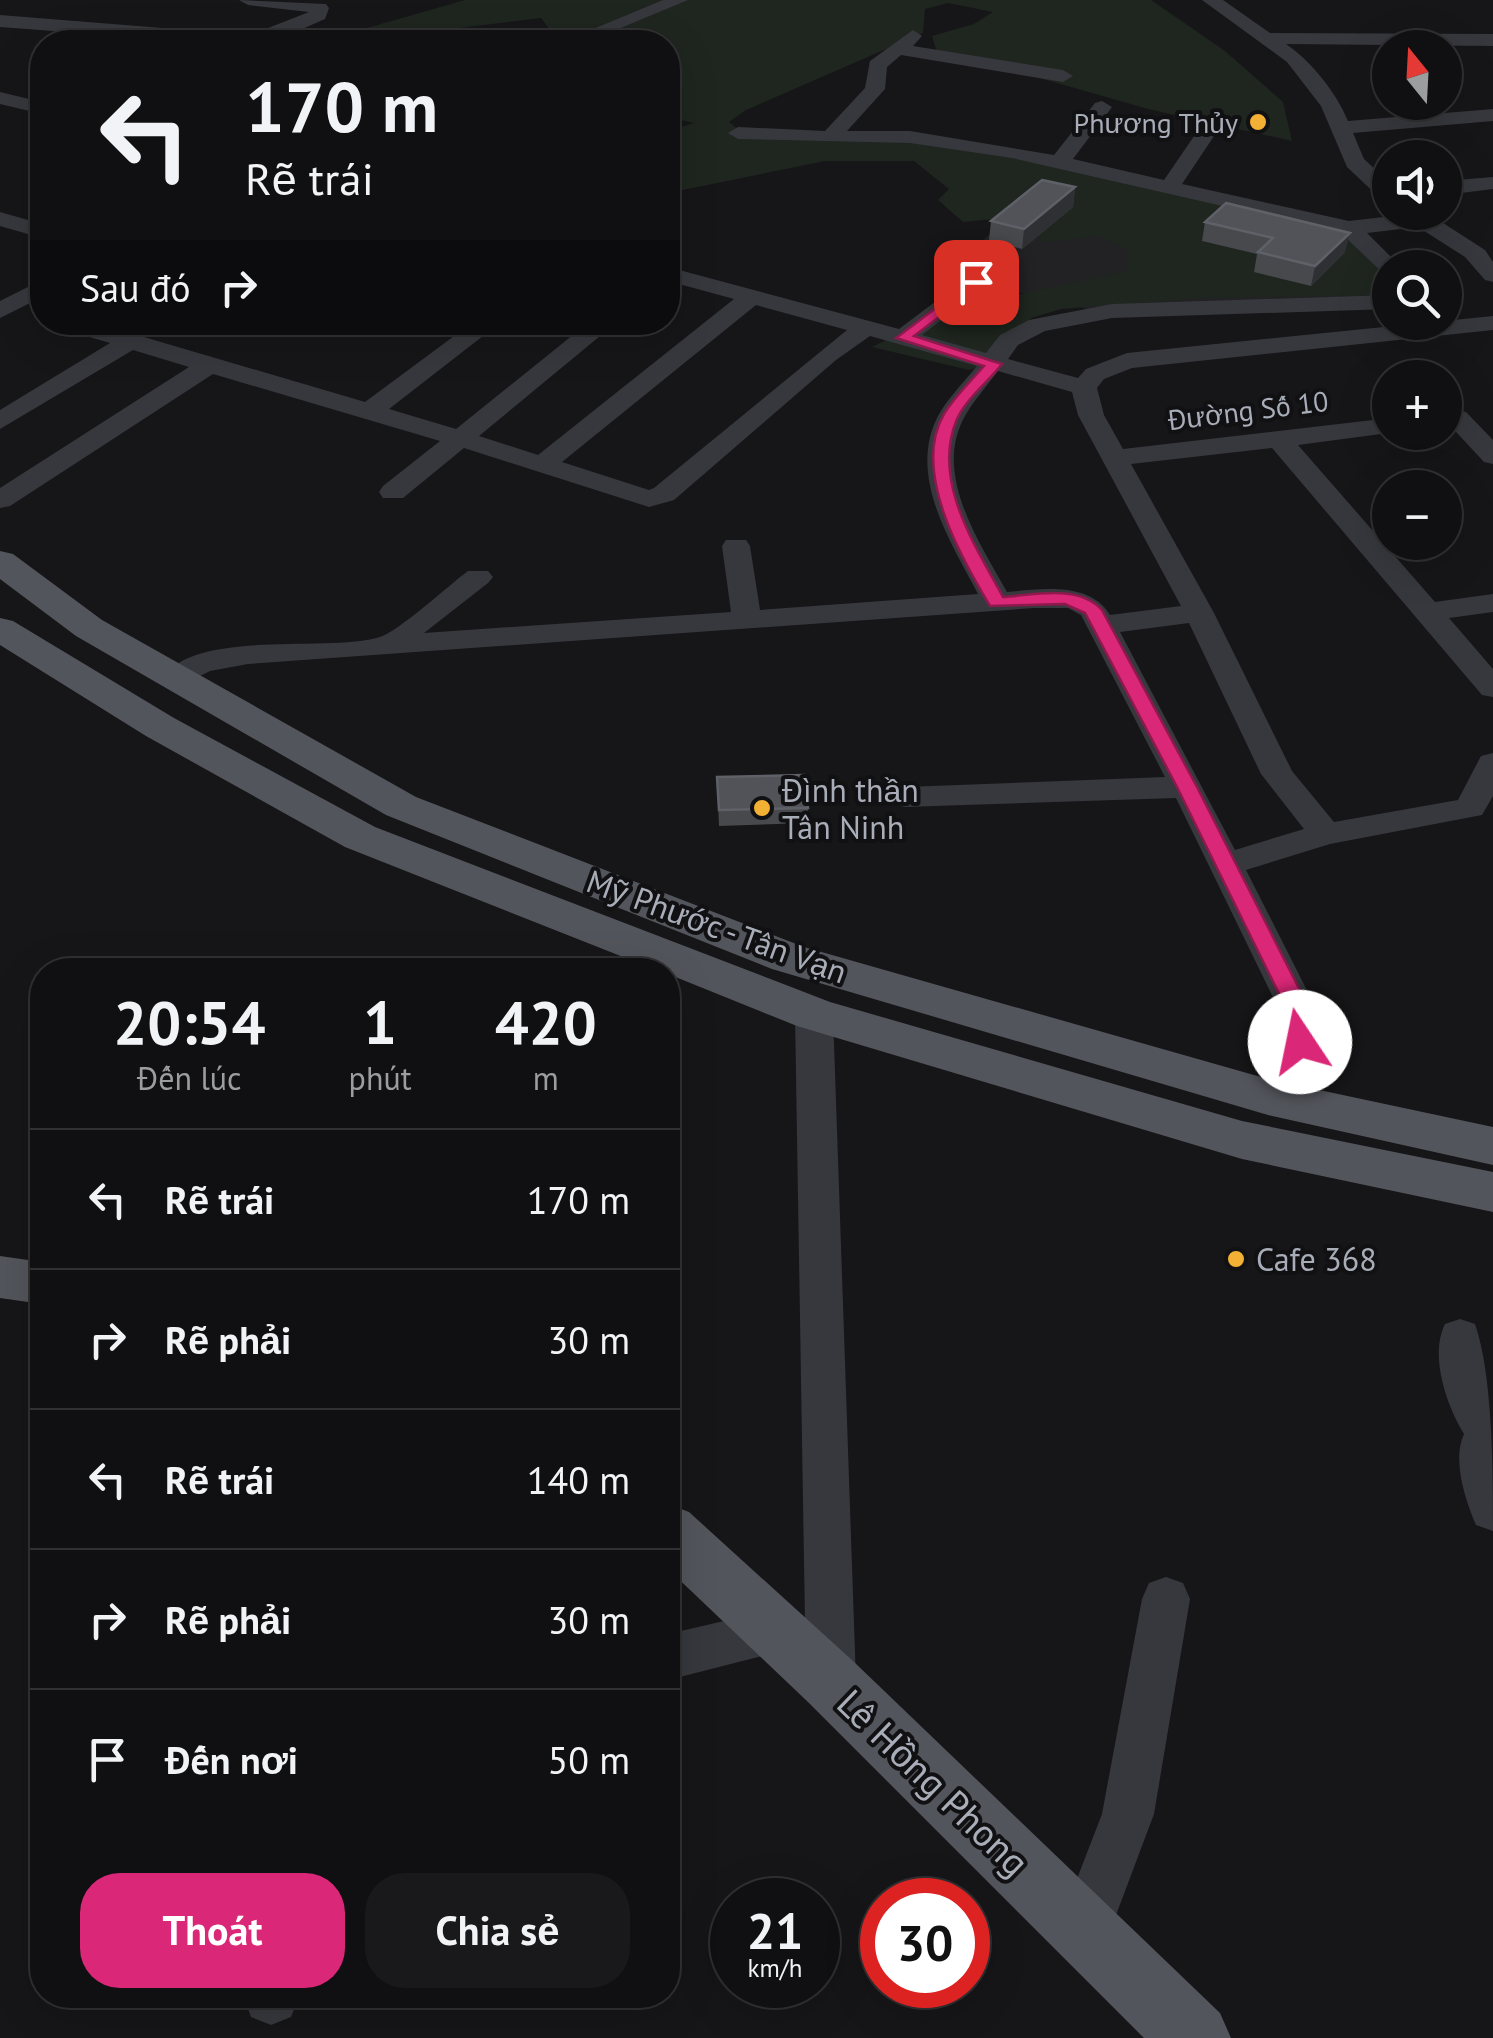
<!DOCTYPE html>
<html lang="vi">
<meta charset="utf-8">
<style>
body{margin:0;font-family:"PT Sans",sans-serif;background:#19191b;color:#f1f3f6;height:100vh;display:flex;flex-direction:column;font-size:38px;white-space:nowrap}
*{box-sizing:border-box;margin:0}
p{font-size:32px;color:#9c9d9f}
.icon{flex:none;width:55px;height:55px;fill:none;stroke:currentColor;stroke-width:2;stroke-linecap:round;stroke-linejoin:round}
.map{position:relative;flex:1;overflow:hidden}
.details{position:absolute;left:30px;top:958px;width:650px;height:1050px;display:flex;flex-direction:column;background:#101012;border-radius:40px;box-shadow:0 10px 40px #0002,0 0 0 2px #303032}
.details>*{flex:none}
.hud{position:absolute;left:30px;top:30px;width:650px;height:305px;border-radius:40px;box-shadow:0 10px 40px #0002,0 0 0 2px #303032;background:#101012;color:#f1f3f6;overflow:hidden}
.needle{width:65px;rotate:342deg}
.buttons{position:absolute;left:1372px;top:30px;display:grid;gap:20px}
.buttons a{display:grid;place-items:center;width:90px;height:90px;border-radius:50%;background:#101012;box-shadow:0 10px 40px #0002,0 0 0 2px #303032;font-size:50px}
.speed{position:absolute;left:710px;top:1878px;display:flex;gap:20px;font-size:50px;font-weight:700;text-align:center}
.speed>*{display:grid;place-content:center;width:130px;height:130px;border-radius:50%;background:#101012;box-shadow:0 10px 40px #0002,0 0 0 2px #303032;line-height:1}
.speed small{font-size:25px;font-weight:400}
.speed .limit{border:15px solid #d22;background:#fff;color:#111}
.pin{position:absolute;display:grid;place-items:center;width:85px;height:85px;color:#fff;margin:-42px;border-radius:20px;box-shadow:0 5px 15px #0006}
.me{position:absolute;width:110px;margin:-55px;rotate:349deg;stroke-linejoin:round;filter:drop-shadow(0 0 8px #0008)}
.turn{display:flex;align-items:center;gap:35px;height:210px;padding:0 50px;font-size:45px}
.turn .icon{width:130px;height:130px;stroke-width:2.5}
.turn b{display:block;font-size:70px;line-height:85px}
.then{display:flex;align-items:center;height:95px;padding:0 50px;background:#0003;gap:20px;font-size:38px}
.eta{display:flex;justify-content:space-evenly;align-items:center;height:170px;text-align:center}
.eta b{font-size:60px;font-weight:700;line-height:70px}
.primary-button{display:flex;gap:20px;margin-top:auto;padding:20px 50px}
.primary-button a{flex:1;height:115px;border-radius:40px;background:#db2777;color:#fff;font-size:40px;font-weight:700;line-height:115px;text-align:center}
.primary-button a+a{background:#19191b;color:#f1f3f6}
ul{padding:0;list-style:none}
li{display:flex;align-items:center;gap:30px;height:140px;padding:0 50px;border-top:2px solid #303032}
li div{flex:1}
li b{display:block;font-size:38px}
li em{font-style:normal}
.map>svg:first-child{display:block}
.built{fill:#222225}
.green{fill:#1e261f}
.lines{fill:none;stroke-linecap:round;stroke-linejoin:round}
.minor{fill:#37383d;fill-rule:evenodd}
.major{fill:#53555c;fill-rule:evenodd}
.wall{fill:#47494d}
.shaded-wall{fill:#2f3033}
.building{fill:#525359;stroke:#5f6168;stroke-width:2.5}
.route{fill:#db2777;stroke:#8e194d;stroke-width:2.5}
.poi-dot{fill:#f2b134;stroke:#111113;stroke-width:4}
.labels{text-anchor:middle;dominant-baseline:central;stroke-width:8;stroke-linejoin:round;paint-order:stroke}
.far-poi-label{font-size:28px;fill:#a8adb8;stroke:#111113;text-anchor:end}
.far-street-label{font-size:28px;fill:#a8adb8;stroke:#111113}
.poi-label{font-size:32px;fill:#a8adb8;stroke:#111113;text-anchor:start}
.street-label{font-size:32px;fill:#a8adb8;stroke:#111113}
.near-street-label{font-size:38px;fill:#a8adb8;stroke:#111113}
</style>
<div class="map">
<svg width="1493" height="2038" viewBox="0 0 1493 2038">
<rect width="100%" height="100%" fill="#161618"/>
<path class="built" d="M1067,170L1390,275V298L1092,310L942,274Z"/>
<path class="green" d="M465,0H1151L1225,51L1283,102L1292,141L1148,109L1022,73L938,55L932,36L974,24L993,12L948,3L925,9L923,33L746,110L729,122L748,137H920L1349,228L1390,268V295L1205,298L1061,309L1031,318L994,364L969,370L872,347L947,310L1126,271L1129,251L1098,236L1045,243L1014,217L963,222L938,200L949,189L914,161H825L668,193V131L694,123L668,117V42H559L541,18L355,41L346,34Z"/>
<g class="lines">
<g class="minor">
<path d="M239,0L326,4L329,8L325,19L273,42H198L0,27V15L250,35L309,12L248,5Z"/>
<path d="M663,0H688L587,42H562Z"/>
<path d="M1202,0H1223L1270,33L1493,34V46L1286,44C1312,62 1336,92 1348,121L1493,109V121L1353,133L1364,159L1390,183V202L1382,200L1347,167L1321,106L1287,62Z"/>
<path d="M913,30L922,36L913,46L1063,70L1073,76L1063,82L901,55L887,67L885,89L847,131H910L1054,155L1095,103L1102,101L1112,107L1073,159L1164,180L1203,123L1210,121L1220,127L1182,184L1349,221L1401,215L1399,212H1426L1485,250L1493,262V282L1485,280L1465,257L1418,227L1367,233L1402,268H1390V275L1383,273L1341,233L1012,158L910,143L738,139L728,133L738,127L825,131L865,88L870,61Z"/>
<path d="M0,92L42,102V114L0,104Z"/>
<path d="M1493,177V189L1445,195V181Z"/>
<path d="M0,212L42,224V238L0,226Z"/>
<path d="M668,267L899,329L968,277H984L988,282L984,287L922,335L986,353L1000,335L1029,320L1112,304L1390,295V309L1112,318L1045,331L1018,345L1008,359L1078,378L1086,369L1127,353L1493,316V330L1132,368L1104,379L1097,388L1104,415L1123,449L1390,418V432H1396L1298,445L1435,602L1493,594V612L1449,618L1493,669V697L1482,695L1272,448L1131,464L1214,613L1292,771L1334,822L1458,800L1481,756L1493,753V796L1482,815L1330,844L1246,870L1322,1020L1319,1042L1282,1107L1268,1111L1254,1107L1249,1097L1281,1042L1284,1020L1176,798L905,807L893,804L888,797L893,790L905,787L1165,777L1081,615L1068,608H1034L248,664L210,671L178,687L167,685L162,678C197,628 328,653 380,637C399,631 449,585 468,571H488L493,577L488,583L424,633L731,612L722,546L726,540H746L750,546L760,610L978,594C951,542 907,476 938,416C948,398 964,382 977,366L870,336L836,360L674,500L649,507L464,448L403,498H383L379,492L383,486L440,441L213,374L10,506L0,508V488L189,367L133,350L0,429V410L110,343L56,327L53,322H93L365,402L473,322H501L389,409L456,429L589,322H617L479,436L538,455L734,299L668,281ZM756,305L847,330L654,488L649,490L562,462ZM998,371L1072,392L1078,415L1181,606L1110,615C1090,581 1040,589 1007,592C980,543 932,474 965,416C974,400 987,386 998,371ZM1189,623L1261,774L1304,829L1235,850L1120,632Z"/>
<path d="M42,280V297L0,318V301Z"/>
<path d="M1457,410L1466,412L1493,440V464L1484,462L1445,420L1448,412Z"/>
<path d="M814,1001L827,1005L833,1014L856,1682L849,1699L831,1706L813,1699L806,1682L795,1014L801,1005Z"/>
<path d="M1460,1319L1475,1324C1493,1376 1493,1473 1493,1531L1476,1525C1465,1500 1452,1459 1464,1434C1447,1406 1429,1356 1445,1324Z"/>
<path d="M1166,1577L1183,1583L1190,1599L1154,1814L1104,1947L1085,1955L1066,1947L1058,1928L1102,1814L1142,1599L1149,1583Z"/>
<path d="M776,1609L793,1616L801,1632L793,1648L668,1680V1634Z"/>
<path d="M243,1995H299V1997L291,2017L271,2025L251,2017Z"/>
</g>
<g class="major">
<path d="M0,551L13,554L102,620L416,797L804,947L1268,1079L1493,1127V1165L1268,1115L772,969L386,815L76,636L0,579Z"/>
<path d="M0,618L13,621L174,718L375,827L830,1002L1242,1121L1493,1172V1212L1242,1159L797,1026L668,974V970H656L345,847L146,736L0,645Z"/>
<path d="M0,1256L42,1262V1304L0,1298Z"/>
<path d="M668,1504L689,1512L853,1661L1220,2013L1231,2038H1144L809,1703L668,1569Z"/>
</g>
</g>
<g class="wall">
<path d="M1075,187L1073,207L1022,249L989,240L991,221Z"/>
<path d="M1205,222L1345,252L1311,286L1254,272L1257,254L1202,241Z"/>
<path d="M717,777L808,808L807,823L719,826Z"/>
</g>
<g class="shaded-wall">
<path d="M1075,187L1073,207L1022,249L1024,229Z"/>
<path d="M1350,233L1345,252L1311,286L1315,266Z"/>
</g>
<g class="building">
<path d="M1042,180L1075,187L1024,229L991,221Z"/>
<path d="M1226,203L1350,233L1315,266L1258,252L1273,238L1205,222Z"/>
<path d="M804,775L808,808L719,810L717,777Z"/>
</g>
<path class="route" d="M976,278L983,282L981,285L914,336L1002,364C989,381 966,399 957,419C931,480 975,545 1003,597C1034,595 1079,584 1102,610L1197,787L1315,1020L1308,1048H1292L1288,1042L1292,1020L1177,787L1085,613L1065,604L990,606C961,558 911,470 944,414C954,397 971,381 984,366L896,338Z"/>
<g class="poi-dot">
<circle cx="1258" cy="122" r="10"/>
<circle cx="762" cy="808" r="10"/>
<circle cx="1236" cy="1259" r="10"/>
</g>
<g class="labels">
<g class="far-poi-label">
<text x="1238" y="122">Phương Thủy</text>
</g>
<g class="far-street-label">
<text transform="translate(1248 410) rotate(-7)">Đường Số 10</text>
</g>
<g class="poi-label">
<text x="782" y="790">Đình thần<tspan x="782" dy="37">Tân Ninh</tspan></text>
<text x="1256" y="1259">Cafe 368</text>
</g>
<g class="street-label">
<text transform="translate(717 926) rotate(20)">Mỹ Phước - Tân Vạn</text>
</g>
<g class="near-street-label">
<text transform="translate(934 1782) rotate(44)">Lê Hồng Phong</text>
</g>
</g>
</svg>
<div class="buttons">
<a><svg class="needle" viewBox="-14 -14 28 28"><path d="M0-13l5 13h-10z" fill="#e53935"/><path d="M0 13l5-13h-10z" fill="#9c9d9f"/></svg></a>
<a><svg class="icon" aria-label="sound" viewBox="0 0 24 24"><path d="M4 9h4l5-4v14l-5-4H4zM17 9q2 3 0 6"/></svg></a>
<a><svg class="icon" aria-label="search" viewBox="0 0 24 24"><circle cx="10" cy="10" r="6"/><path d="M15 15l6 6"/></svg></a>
<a>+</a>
<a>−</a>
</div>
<div class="speed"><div>21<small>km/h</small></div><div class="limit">30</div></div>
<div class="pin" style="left:976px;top:282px;background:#d93025"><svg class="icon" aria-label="arrive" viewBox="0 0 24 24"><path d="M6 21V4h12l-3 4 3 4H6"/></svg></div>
<svg class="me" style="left:1300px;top:1042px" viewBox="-20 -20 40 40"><circle r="19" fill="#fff"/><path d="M0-13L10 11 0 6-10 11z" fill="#db2777"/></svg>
<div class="hud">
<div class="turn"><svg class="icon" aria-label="left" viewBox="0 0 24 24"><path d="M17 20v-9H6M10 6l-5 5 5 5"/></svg><div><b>170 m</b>Rẽ trái</div></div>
<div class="then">Sau đó<svg class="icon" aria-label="right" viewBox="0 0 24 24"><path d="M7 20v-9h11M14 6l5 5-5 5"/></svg></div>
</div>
<section class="details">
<div class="eta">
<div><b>20:54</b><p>Đến lúc</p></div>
<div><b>1</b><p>phút</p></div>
<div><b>420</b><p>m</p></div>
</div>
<ul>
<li><svg class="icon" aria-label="left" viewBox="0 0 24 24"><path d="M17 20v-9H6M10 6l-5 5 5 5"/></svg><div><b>Rẽ trái</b></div><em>170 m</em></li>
<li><svg class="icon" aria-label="right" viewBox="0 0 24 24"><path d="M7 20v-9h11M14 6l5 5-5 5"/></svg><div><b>Rẽ phải</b></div><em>30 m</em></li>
<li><svg class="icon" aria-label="left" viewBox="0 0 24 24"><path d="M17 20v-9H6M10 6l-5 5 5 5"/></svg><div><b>Rẽ trái</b></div><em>140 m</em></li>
<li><svg class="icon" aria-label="right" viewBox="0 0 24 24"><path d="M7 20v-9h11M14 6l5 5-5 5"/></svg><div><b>Rẽ phải</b></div><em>30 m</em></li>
<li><svg class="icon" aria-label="arrive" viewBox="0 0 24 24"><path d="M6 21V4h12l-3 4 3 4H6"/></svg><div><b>Đến nơi</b></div><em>50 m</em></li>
</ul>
<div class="primary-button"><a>Thoát</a><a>Chia sẻ</a></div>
</section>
</div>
